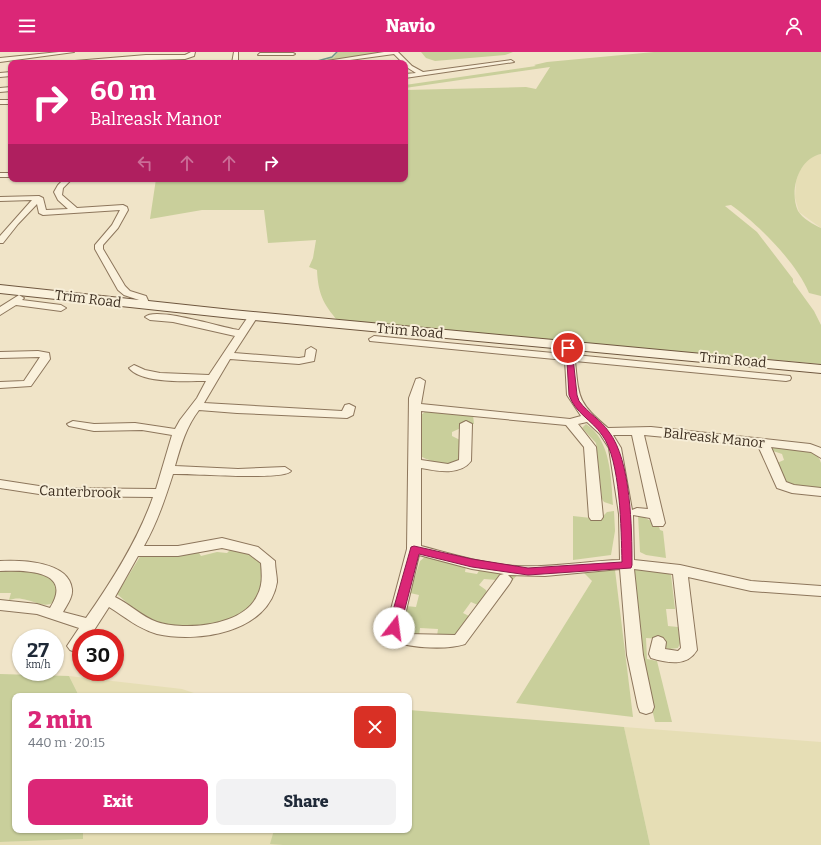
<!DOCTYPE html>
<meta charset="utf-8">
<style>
body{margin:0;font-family:Bitter,serif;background:#f2f2f3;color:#1f2937;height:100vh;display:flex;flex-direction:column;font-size:15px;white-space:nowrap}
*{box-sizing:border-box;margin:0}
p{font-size:13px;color:#747a83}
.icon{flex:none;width:22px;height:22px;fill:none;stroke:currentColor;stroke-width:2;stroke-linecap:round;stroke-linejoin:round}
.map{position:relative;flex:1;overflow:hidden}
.panel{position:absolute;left:12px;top:641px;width:400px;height:140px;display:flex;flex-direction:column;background:#fff;border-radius:8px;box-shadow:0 1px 3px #0004}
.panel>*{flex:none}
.banner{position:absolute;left:8px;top:8px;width:400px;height:122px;border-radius:8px;box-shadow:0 1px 3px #0004;background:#db2777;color:#fff;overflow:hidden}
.speed{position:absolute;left:12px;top:577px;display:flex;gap:8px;font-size:20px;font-weight:700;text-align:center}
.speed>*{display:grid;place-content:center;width:52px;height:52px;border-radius:50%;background:#fff;box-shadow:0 1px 3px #0004;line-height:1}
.speed small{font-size:10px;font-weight:400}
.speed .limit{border:6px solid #d22;background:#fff;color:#111}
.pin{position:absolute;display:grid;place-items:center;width:34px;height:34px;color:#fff;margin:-17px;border:2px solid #fff;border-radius:50%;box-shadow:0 1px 4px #0007}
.me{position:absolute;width:44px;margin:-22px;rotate:15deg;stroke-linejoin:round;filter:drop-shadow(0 0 3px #0008)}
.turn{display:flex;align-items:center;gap:14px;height:84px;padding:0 16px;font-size:18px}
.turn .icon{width:52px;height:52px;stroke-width:2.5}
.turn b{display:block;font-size:28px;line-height:34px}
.lanes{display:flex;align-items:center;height:38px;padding:0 16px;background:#0003;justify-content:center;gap:20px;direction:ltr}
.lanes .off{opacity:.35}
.round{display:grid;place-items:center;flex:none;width:42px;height:42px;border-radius:8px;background:#f2f2f3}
.overview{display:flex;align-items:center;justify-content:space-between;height:68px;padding:0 16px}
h1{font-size:24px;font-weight:800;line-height:30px;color:#db2777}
.button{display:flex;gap:8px;margin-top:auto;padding:8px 16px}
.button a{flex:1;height:46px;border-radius:8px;background:#db2777;color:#fff;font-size:16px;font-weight:800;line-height:46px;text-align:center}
.button a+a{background:#f2f2f3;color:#1f2937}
header{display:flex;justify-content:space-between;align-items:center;height:52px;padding:0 16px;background:#db2777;color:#fff;font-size:18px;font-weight:800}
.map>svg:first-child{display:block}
.farmland{fill:#e6deb5}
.green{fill:#c9cf9b}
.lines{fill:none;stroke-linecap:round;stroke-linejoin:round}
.stream{stroke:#6f938a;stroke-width:1.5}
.street-casing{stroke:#8d765c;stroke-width:2}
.secondary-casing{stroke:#6f573f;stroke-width:2}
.street{fill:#faf1dc;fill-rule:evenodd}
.secondary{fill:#faf1dc;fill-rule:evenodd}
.route{fill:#db2777;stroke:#8e194d}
.labels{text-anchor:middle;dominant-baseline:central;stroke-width:4;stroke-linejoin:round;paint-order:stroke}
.street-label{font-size:14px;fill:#3d2e20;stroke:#f7eed8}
</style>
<header><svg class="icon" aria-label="menu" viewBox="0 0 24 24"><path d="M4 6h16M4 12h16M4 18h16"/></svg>Navio<svg class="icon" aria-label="person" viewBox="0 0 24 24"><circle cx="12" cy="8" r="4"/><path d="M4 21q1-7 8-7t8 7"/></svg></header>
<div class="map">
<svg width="821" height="793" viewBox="0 0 821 793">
<rect width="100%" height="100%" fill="#f0e4c8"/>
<g class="farmland">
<path d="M821,102V176L799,160L795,146L796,129L799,120L806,110L815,103Z"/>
<path d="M69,624L182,637L203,644H79Z"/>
<path d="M624,675L821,690V793H650Z"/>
<path d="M83,778H274L271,791L283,793H0V790L82,787Z"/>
</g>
<g class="green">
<path d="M338,0H386L322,9L334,5Z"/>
<path d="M421,0H513L505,3L435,9L426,6Z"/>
<path d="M654,0H821V102C798,107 789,139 798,159C802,166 814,173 821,176V244L809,241C796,210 758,172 731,153L725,154L757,180L793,227V230L814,259L821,273V312L338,269C323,252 318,241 317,218L309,215L313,206L316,188L268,191L264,158H202L150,167L156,127H405V38L526,35L536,37L550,15L405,36V33L536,14L534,13L547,10Z"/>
<path d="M426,359L473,363L474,372H461V376L452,380V384L460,388C460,393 461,402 459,407C456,416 426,409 421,404V363Z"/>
<path d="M586,372C611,388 611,426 613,453L604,450L602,447L596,391L582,376Z"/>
<path d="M771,394C786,396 817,393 821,411C821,419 821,429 821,437L794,435L785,431L777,411L784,408L782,402L773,399Z"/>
<path d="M614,459L615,479L611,503L573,508V464L600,467L607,460Z"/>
<path d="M638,463C646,465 650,470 658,472L660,478L663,479L666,506L646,503L640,500Z"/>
<path d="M232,496L255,503L262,511L266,521L259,547L231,569L192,576L160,572L140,562L117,542L141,503L197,498L201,504L217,500L227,501Z"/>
<path d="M426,504L466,514L465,520L477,522L480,517L518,522L512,529L501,525L497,528L484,527L479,533L486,538L487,541L480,554L471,550L463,561L471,565L458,583L437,584L438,577L420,576L419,584L404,582L401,578L406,554L416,555L419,543L410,541L420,509Z"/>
<path d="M0,517L34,518L53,525L57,533L55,549C45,558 33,548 22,547C17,546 13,547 9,548L11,541H0Z"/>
<path d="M635,517L662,519L671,523L675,557H666L668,574L678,575L680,591L678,596L670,597L662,595L661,587L646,586L647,607L657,609L672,670H655L640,603L632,526Z"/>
<path d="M615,518L633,665L516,651L592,529L584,521Z"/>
<path d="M0,622L69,624L79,644H15V778H83V787L0,790Z"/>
<path d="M409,658L624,675L650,793H283L270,792L274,778H409Z"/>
</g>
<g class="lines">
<path class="stream" d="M310,11L332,5L337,0"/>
<g class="street-casing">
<g id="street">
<path d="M59,0H74L0,10V6Z"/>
<path d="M191,0H195L194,4L185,7L51,11L146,3H185Z"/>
<path d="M234,0H238V11H232Z"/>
<path d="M384,0H398L412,14L423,20L511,8L514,10L405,26V22L416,21L408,16L394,2L328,11H314Z"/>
<path d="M260,1H293L295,2L293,3H258Z"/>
<path d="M11,20V24L0,25V21Z"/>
<path d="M11,35V39L0,40V36Z"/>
<rect x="0" y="48" width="11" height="4"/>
<rect x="0" y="121" width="11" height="4"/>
<path d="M64,127H72L63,136L62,143L77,156L123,153L127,155L128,158L118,176L103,193V197L125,234L130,239L146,244L150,253L148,255H142L139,248L124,243L118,238L95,197V193L112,173L120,158L43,163L39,161L37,152L18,172L3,191H0V184L32,148L0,149V145L39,144L43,146L46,158L68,157L58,148L54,140L58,133Z"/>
<path d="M19,243L24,246L22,248L61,253L66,256L61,259L16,253L0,263V255Z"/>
<path d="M253,261L258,264L234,301L299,306L305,305L306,298L311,295L316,298L314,309L299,312L230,307L204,351L342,359L345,353L349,352L355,355L353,363L347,366L237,361L199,358C186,375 181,393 175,414L238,417L285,415L291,419C284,429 190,421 173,422C165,447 157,471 144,494H178L222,486L258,495L275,509C275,516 277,524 277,530C269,581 197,591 157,582C139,577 125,565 109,555L89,586H81V597L75,600L70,598L67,594L79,576L37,562L0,558V548L37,552L50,556C74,518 25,518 0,519V509C21,508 69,509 72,537C73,545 67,553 63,560L86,566C112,529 138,488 153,445L52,444L0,436V428L52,436L156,437L172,383L142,378L94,379L69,374L67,372L73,369L94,372L135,371L175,377L180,368L197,346L206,329C187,329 142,332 129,316L134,313L145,318L160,321L209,323L235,284L173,270L150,268L145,265C155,254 223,276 239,278L250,262ZM222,496L249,502L261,511C262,523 263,533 257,544C243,574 185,579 157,570C142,565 130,552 115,545L138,504H178Z"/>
<path d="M374,284L564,302L565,296H573L575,303L790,324L791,326L790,328L786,329L575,309C579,348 578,350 608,376L651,375L810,392L821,396V406L811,400L771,395L786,430L794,433L821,436V444L792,441L777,436L759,396L760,394L644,383L665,471L663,474H653L650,466L633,463L634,508L680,513L751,529L821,534V544L751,539L688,525L697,598C687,615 668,611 651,606L649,602L653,586L658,584L663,586L666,590L665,597L678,599L681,596L673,522L634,517L643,603L654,655L652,660L646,662L640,660L638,655L627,603L620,517L545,524L508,523L512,527L510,531L465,592C447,598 413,596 395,590L386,576L407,497L409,346L416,327L420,326L425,329L421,352L570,367L581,364L567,343L565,308L370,289L369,287ZM421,359L566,373L584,395L589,465L591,468H601L603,465L596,395L578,372L587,370L600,382L609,396L619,462L620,508C585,509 551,516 516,514C484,512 452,502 421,494V416C437,419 460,424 471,409L472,372L466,369L460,372L459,408L448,412L421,408ZM613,383H632L648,457L637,456L632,458L621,396ZM419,503L472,517L504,522L500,523L455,583L407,582L402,576Z"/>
<path d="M38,299L49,301L50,307L31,334L0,336V330L24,329L40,305L0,306V300Z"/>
</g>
</g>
<g class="secondary-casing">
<path id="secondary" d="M0,233L232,258L821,313V321L232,266L0,241Z"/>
</g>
<use href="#street" class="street"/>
<use href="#secondary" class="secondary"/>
</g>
<path class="route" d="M566,294L572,296L577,343L579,349C588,361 601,368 609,380C631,408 632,477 632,513L631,516L528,523L472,515L419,502L400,576L398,579H390L388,576L411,495L414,494L472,507L528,516L622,510C621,478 621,408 602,383C592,368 575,361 569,343Z"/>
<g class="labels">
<g class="street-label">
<text transform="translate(88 247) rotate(7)">Trim Road</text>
<text transform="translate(410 279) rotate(5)">Trim Road</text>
<text transform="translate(733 308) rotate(5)">Trim Road</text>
<text transform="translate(714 386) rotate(6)">Balreask Manor</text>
<text transform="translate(80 440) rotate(2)">Canterbrook</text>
</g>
</g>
</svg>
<div class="speed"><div>27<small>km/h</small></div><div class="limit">30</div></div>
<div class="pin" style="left:568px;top:296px;background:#d93025"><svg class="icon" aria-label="arrive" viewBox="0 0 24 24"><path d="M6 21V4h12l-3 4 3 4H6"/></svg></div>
<svg class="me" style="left:394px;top:576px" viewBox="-20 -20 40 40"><circle r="19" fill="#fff"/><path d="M0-13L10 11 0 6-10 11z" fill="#db2777"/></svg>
<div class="banner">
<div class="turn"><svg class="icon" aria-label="right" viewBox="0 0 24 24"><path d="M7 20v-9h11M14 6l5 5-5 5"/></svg><div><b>60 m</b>Balreask Manor</div></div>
<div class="lanes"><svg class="icon off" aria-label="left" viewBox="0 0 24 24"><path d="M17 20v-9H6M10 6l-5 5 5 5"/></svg><svg class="icon off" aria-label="ahead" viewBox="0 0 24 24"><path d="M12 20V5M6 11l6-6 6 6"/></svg><svg class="icon off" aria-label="ahead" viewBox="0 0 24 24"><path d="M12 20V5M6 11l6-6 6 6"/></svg><svg class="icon" aria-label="right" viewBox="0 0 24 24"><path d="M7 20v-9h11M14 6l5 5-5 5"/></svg></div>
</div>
<section class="panel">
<div class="overview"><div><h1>2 min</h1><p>440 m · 20:15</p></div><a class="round" style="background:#d93025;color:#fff"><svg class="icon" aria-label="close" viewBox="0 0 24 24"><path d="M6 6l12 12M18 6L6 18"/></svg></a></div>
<div class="button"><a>Exit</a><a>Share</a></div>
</section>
</div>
